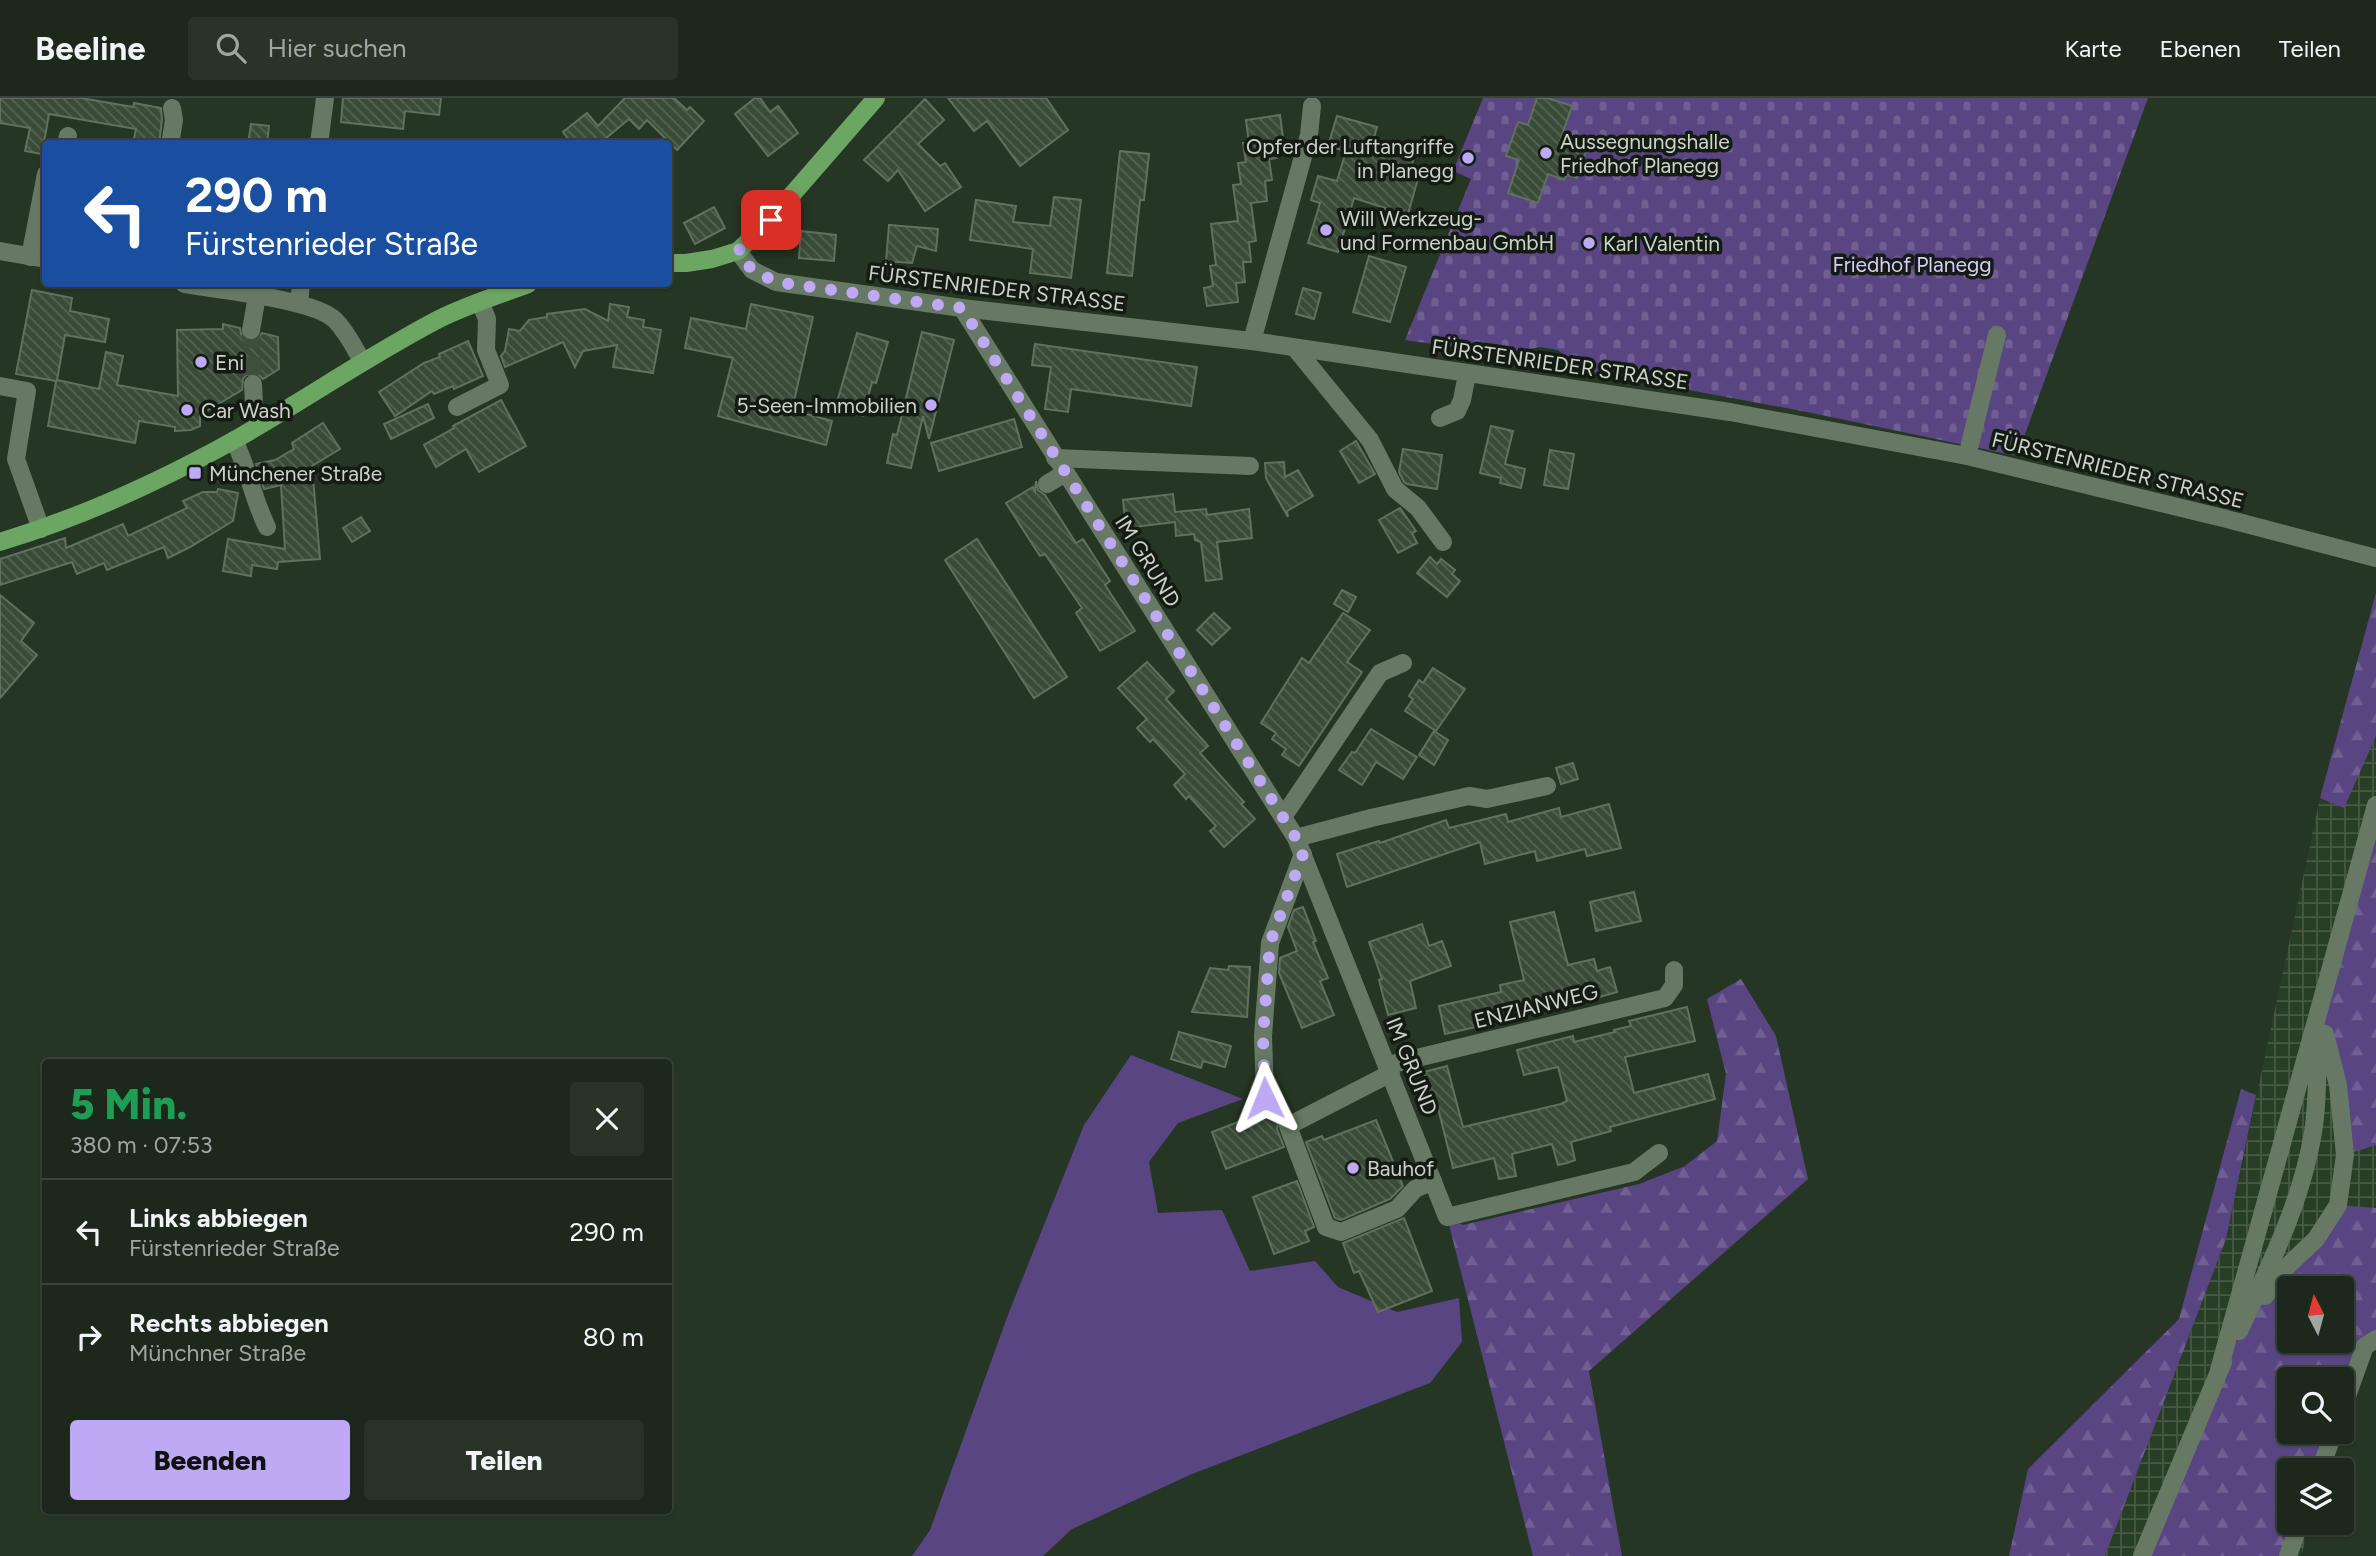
<!DOCTYPE html>
<html lang="de">
<meta charset="utf-8">
<style>
body{margin:0;font-family:Figtree,sans-serif;background:#293428;color:#f1f3f6;height:100vh;display:flex;flex-direction:column;font-size:26px;white-space:nowrap}
*{box-sizing:border-box;margin:0}
p{font-size:23px;color:#a0a6a3}
.icon{flex:none;width:38px;height:38px;fill:none;stroke:currentColor;stroke-width:2;stroke-linecap:round;stroke-linejoin:round}
.map{position:relative;flex:1;overflow:hidden}
.side{position:absolute;left:42px;top:961px;width:630px;height:455px;display:flex;flex-direction:column;background:#1c281b;border-radius:7px;box-shadow:0 2px 5px #0004,0 0 0 2px #3a443a}
.side>*{flex:none}
.guide{position:absolute;left:42px;top:42px;width:630px;height:147px;border-radius:7px;box-shadow:0 2px 5px #0004,0 0 0 2px #3a443a;background:#1a4fa0;color:#fff;overflow:hidden}
.needle{width:46px;rotate:354deg}
.fabs{position:absolute;left:2277px;top:1178px;display:grid;gap:14px}
.fabs a{display:grid;place-items:center;width:77px;height:77px;border-radius:7px;background:#1c281b;box-shadow:0 2px 5px #0004,0 0 0 2px #3a443a;font-size:35px}
.pin{position:absolute;display:grid;place-items:center;width:60px;height:60px;color:#fff;margin:-30px;border-radius:14px;box-shadow:0 4px 10px #0006}
.me{position:absolute;width:77px;margin:-38px;rotate:358deg;stroke-linejoin:round;filter:drop-shadow(0 0 5px #0008)}
.turn{display:flex;align-items:center;gap:24px;height:147px;padding:0 28px;font-size:32px}
.turn .icon{width:91px;height:91px;stroke-width:2.5}
.turn b{display:block;font-size:49px;line-height:60px}
.round{display:grid;place-items:center;flex:none;width:74px;height:74px;border-radius:7px;background:#293428}
.overview{display:flex;align-items:center;justify-content:space-between;height:119px;padding:0 28px}
h1{font-size:42px;font-weight:800;line-height:52px;color:#1e9e55}
.action{display:flex;gap:14px;margin-top:auto;padding:14px 28px}
.action a{flex:1;height:80px;border-radius:7px;background:#bea9f5;color:#111;font-size:28px;font-weight:800;line-height:80px;text-align:center}
.action a+a{background:#293428;color:#f1f3f6}
ul{padding:0;list-style:none}
li{display:flex;align-items:center;gap:21px;height:105px;padding:0 28px;border-top:2px solid #3a443a}
li div{flex:1}
li b{display:block;font-size:26px}
li em{font-style:normal}
header{display:flex;align-items:center;gap:42px;box-sizing:border-box;height:98px;padding:0 35px;background:#1c281b;border-bottom:2px solid #3a443a}
header strong{font-size:33px}
nav{display:flex;gap:38px;margin-inline-start:auto;font-size:24px}
.search{width:490px;height:63px;background:#293428;display:flex;align-items:center;gap:18px;box-sizing:border-box;padding:0 24px;border-radius:7px;color:#a0a6a3;font-size:26px}
.map>svg:first-child{display:block}
.industrial{fill:url(#industrial-grid);fill-rule:evenodd}
.grass{fill:#584582}
.forest{fill:url(#forest-firs);fill-rule:evenodd}
.cemetery{fill:url(#cemetery-stones)}
.building{fill:url(#building-back-hatch);stroke:#60725d;stroke-width:2}
.lines{fill:none;stroke-linecap:round;stroke-linejoin:round}
.minor-tunnel{stroke:#3f4e3d;stroke-width:18;stroke-dasharray:18 9;stroke-linecap:butt}
.minor{stroke:#677964;stroke-width:18}
.major{stroke:#6ca663;stroke-width:18}
.route{stroke:#bea9f5;stroke-width:12;stroke-dasharray:0 21.6}
.poi-dot{fill:#bea9f5;stroke:#141b13;stroke-width:2.5}
.labels{text-anchor:middle;dominant-baseline:central;stroke-width:7;stroke-linejoin:round;paint-order:stroke}
.poi-label{font-size:21px;fill:#cbd4c9;stroke:#141b13;text-anchor:start}
.park-label{font-size:21px;fill:#d8cdfa;stroke:#141b13}
.street-label{font-size:21px;fill:#cbd4c9;stroke:#141b13}
</style>
<header>
<strong>Beeline</strong>
<div class="search"><svg class="icon" aria-label="search" viewBox="0 0 24 24"><circle cx="10" cy="10" r="6"/><path d="M15 15l6 6"/></svg>Hier suchen</div>
<nav><a>Karte</a><a>Ebenen</a><a>Teilen</a></nav>
</header>
<div class="map">
<svg width="2376" height="1458" viewBox="0 0 2376 1458">
<defs>
<pattern id="industrial-grid" width="8" height="8" patternUnits="userSpaceOnUse" patternTransform="scale(1.75)"><rect width="8" height="8" fill="#293e26"/><path d="M0 4h8M4 0v8" fill="none" stroke="#475944"/></pattern>
<pattern id="forest-firs" width="22" height="20" patternUnits="userSpaceOnUse" patternTransform="scale(1.75)"><rect width="22" height="20" fill="#584582"/><path d="M5 1l3.5 6h-7zM16 11l3.5 6h-7z" fill="#6f5f92"/></pattern>
<pattern id="cemetery-stones" width="16" height="16" patternUnits="userSpaceOnUse" patternTransform="scale(1.75)"><rect width="16" height="16" fill="#584582"/><path d="M2 7V4a2 2 0 0 1 4 0v3zM10 15v-3a2 2 0 0 1 4 0v3z" fill="#6f5f92"/></pattern>
<pattern id="building-back-hatch" width="6" height="6" patternUnits="userSpaceOnUse" patternTransform="scale(1.75)"><rect width="6" height="6" fill="#3a4b38"/><path d="M-1 5l2 2M0 0l6 6M5-1l2 2" fill="none" stroke="#556453"/></pattern>
</defs>
<rect width="100%" height="100%" fill="#263624"/>
<path class="industrial" d="M2376,495V1241L2365,1248L2342,1325V1281H2289V1424L2311,1425L2301,1458H2105L2226,1141L2320,700ZM2289,1190H2342V1242H2289Z"/>
<path class="grass" d="M1131,957L1243,1001L1178,1025L1149,1064L1158,1115L1222,1112L1250,1173L1315,1163L1338,1189L1397,1214L1459,1200L1462,1244L1430,1285L1192,1376L1072,1431L1043,1458H912L930,1432L1009,1214L1084,1027Z"/>
<g class="forest">
<path d="M2376,495V638L2344,710L2320,700Z"/>
<path d="M2376,707V1047L2345,1057L2319,914Z"/>
<path d="M1741,881L1776,938L1808,1081L1589,1273L1622,1458H1533L1447,1119L1463,1127L1639,1086L1685,1068L1717,1043L1726,976L1707,901Z"/>
<path d="M2241,991L2256,997L2226,1141L2105,1458H2009L2028,1371L2179,1221Z"/>
<path d="M2338,1107L2376,1110V1241L2342,1312V1281H2289V1334H2334L2320,1372H2289V1424L2300,1425L2288,1458H2142L2219,1272L2278,1177ZM2289,1190H2342V1242H2289Z"/>
</g>
<path class="cemetery" d="M1483,0H2148L2017,358L1807,314L1581,272L1558,252L1540,249L1505,256L1405,242L1471,81L1453,73Z"/>
<g class="building">
<path d="M0,0H81L133,9L134,5L161,10L162,22L159,46H133L136,31L49,16L42,56L25,53L30,30L0,25Z"/>
<path d="M343,0H441L439,17L405,13L403,31L341,24Z"/>
<path d="M625,0H674L687,12L690,9L704,23L677,52L647,22L639,31L629,21L599,46H572L563,34L587,15L598,28Z"/>
<path d="M755,0H760L770,14L778,8L798,35L768,58L735,16Z"/>
<path d="M948,0H1046L1068,32L1020,68L987,23L974,33Z"/>
<path d="M1537,0H1547L1572,8L1560,43L1586,52L1577,80L1567,77L1564,82L1548,76L1538,105L1508,95L1519,62L1506,58L1518,24L1528,27Z"/>
<path d="M925,1L944,22L918,46L940,68L945,65L961,89L925,113L898,72L888,83L864,62Z"/>
<path d="M1280,17L1283,40L1275,42L1277,60L1269,61L1272,82L1265,83L1267,103L1251,105L1256,143L1249,144L1251,164H1243L1245,184L1236,185L1238,204L1207,208L1204,190L1213,188L1210,168L1216,167L1211,126L1238,123L1233,87L1241,86L1238,65L1246,64L1243,45H1249L1246,22Z"/>
<path d="M1337,18L1377,29L1372,47L1414,58L1412,67L1421,70L1408,116L1400,114L1398,123L1383,119L1385,110L1354,100L1338,154L1308,145L1320,105L1311,102L1318,78L1337,83L1346,53L1328,48Z"/>
<path d="M251,26L269,28L267,46H248Z"/>
<path d="M1120,53L1149,56L1144,102H1140L1132,178L1107,175Z"/>
<path d="M1054,99L1081,102L1071,180L1030,175L1033,151L970,142L976,102L1016,108L1013,124L1050,128Z"/>
<path d="M714,109L725,130L695,146L684,125Z"/>
<path d="M889,127L938,131L936,153L917,148L912,165L886,163Z"/>
<path d="M801,133L836,137L834,163L799,160Z"/>
<path d="M1369,158L1406,169L1390,224L1353,214Z"/>
<path d="M1303,190L1321,195L1314,221L1296,216Z"/>
<path d="M32,192L72,200L70,213L109,221L105,244L65,237L57,282L99,291L106,254L123,258L117,287L178,298L177,232L223,231V226L240,230L241,236L248,243L256,242L262,235L278,239L279,271L263,281L258,276L246,277L243,281L242,292L200,317V328L191,332L175,333V329L139,323L135,345L48,328L56,283L16,276Z"/>
<path d="M610,206L629,209L627,219L644,222L643,229L661,232L653,275L613,269L617,247L583,253L575,269L563,244L505,269L501,258L505,253L509,231L520,233L529,222L547,219V216L585,211L608,223Z"/>
<path d="M751,206L813,219L792,312L832,323L826,347L718,318L733,260L685,250L691,220L746,231Z"/>
<path d="M922,234L954,242L929,341L923,318L911,370L887,365L893,336L897,337Z"/>
<path d="M857,235L888,244L876,285L872,284L863,318L835,311Z"/>
<path d="M468,243L483,278L454,291L453,288L434,296L432,293L395,318L379,294L424,265L440,259L439,256Z"/>
<path d="M1035,246L1197,269L1191,308L1071,291L1068,314L1045,311L1051,269L1032,267Z"/>
<path d="M501,302L526,348L479,374L466,351L436,369L424,347L454,330L453,328Z"/>
<path d="M428,306L434,320L391,341L384,326Z"/>
<path d="M1014,321L1022,349L939,373L931,345Z"/>
<path d="M323,325L340,351L312,368L320,461L278,464L277,471L252,467L251,478L223,473L228,441L285,451L281,387L264,391L256,366L275,362L294,351L292,345Z"/>
<path d="M1491,328L1513,333L1505,366L1525,371L1521,390L1500,385L1501,380L1480,375Z"/>
<path d="M1356,343L1375,376L1359,385L1340,353Z"/>
<path d="M1403,351L1442,357L1437,391L1407,386L1404,384L1399,374Z"/>
<path d="M1550,352L1574,356L1568,391L1544,387Z"/>
<path d="M1284,364L1285,379L1298,372L1313,398L1287,413L1288,419L1266,380L1265,365Z"/>
<path d="M1036,383L1038,392L1045,397L1076,445L1083,441L1110,483L1105,487L1135,533L1100,553L1076,515L1082,510L1045,456L1040,458L1006,405L1033,389L1035,393Z"/>
<path d="M218,391L238,395L233,423L190,449L168,460L164,449L107,472L104,465L77,476L72,464L0,487V461L65,440L66,450L123,426L128,438L187,410L183,403L203,394H217Z"/>
<path d="M1173,396L1175,414L1206,411L1207,417L1249,411L1252,440L1217,444L1222,481L1206,483L1201,444L1195,442L1194,436L1176,438L1175,424L1126,430L1123,402Z"/>
<path d="M1400,410L1416,433L1412,435L1417,445L1398,455L1379,422Z"/>
<path d="M361,419L370,433L352,444L343,430Z"/>
<path d="M977,441L1067,579L1034,600L945,462Z"/>
<path d="M1430,459L1437,466L1441,461L1455,472L1452,476L1460,483L1447,499L1417,475Z"/>
<path d="M1342,492L1356,499L1348,514L1334,506Z"/>
<path d="M0,497L34,525L21,543L37,557L0,600Z"/>
<path d="M1214,515L1230,530L1212,547L1197,532Z"/>
<path d="M1343,515L1370,532L1347,564L1362,574L1299,668L1282,657L1286,651L1272,641L1276,635L1261,625L1302,560L1309,565Z"/>
<path d="M1147,564L1174,593L1166,601L1208,648L1200,655L1244,704L1241,706L1255,721L1224,749L1210,733L1216,728L1189,698L1186,701L1174,687L1185,676L1153,641L1150,644L1137,630L1147,621L1118,590Z"/>
<path d="M1433,570L1465,591L1436,633L1405,613L1413,601L1409,598L1419,582L1423,585Z"/>
<path d="M1371,631L1417,659L1403,681L1376,664L1362,687L1339,672L1352,654L1355,655Z"/>
<path d="M1434,633L1448,642L1434,667L1419,657Z"/>
<path d="M1573,665L1578,681L1561,686L1556,670Z"/>
<path d="M1609,706L1621,750L1587,758L1585,751L1537,763L1535,753L1485,766L1480,744L1347,789L1337,756L1379,743L1380,745L1446,722L1449,730L1506,716L1508,724L1559,710L1561,719Z"/>
<path d="M1634,794L1641,823L1596,833L1590,804Z"/>
<path d="M1303,809L1316,843L1313,844L1328,880L1320,883L1334,917L1302,930L1279,875L1280,860L1297,853L1288,829L1294,812Z"/>
<path d="M1554,814L1568,867L1594,861L1597,873L1610,869L1617,894L1567,908L1565,900L1488,919L1489,926L1445,936L1439,908L1501,894L1500,887L1524,882L1510,824Z"/>
<path d="M1422,826L1429,848L1442,843L1451,868L1410,883L1416,910L1388,917L1379,882L1382,881L1369,844Z"/>
<path d="M1229,868L1250,869L1247,919L1192,914L1210,870L1228,872Z"/>
<path d="M1687,909L1695,943L1625,959L1634,995L1708,976L1715,1001L1610,1029L1611,1033L1571,1044L1575,1062L1567,1065L1558,1067L1552,1046L1512,1056L1516,1078L1499,1081L1494,1060L1453,1070L1438,1010L1434,1011L1424,974L1447,968L1463,1029L1561,1006L1567,1003L1558,969L1524,977L1517,952L1573,938L1574,944L1615,934L1614,932L1631,928L1629,923Z"/>
<path d="M1179,934L1231,948L1225,969L1203,963L1201,970L1171,961Z"/>
<path d="M1276,1009L1279,1022L1277,1031L1284,1049L1226,1071L1212,1034Z"/>
<path d="M1376,1022L1403,1088L1390,1101L1341,1122L1335,1120L1306,1044L1322,1038L1324,1042Z"/>
<path d="M1297,1083L1314,1129L1305,1133L1309,1143L1274,1156L1253,1099Z"/>
<path d="M1404,1120L1432,1193L1378,1214L1359,1173L1354,1175L1343,1145Z"/>
</g>
<g class="lines">
<path class="minor-tunnel" d="M251,232L253,286"/>
<g class="minor">
<path d="M66,46L68,38"/>
<path d="M170,46L174,22L172,10"/>
<path d="M319,46L325,0"/>
<path d="M0,153L46,161"/>
<path d="M738,153L752,172L776,184L962,210L1252,243L1730,314L1967,358L2223,420L2376,460"/>
<path d="M30,159L46,76"/>
<path d="M184,186C217,192 314,201 335,222C347,234 354,249 362,263"/>
<path d="M299,205L301,186"/>
<path d="M962,210L1296,740L1447,1119L1634,1074L1659,1055"/>
<path d="M251,232L257,198"/>
<path d="M1252,243L1309,37L1312,8"/>
<path d="M1295,250L1370,342L1395,391L1418,410L1443,444"/>
<path d="M253,286L254,306L263,325"/>
<path d="M0,288L27,293L16,361L41,431"/>
<path d="M457,309L500,287L486,252L487,221L480,204"/>
<path d="M1440,320L1457,313L1462,302L1467,276"/>
<path d="M234,342C248,370 253,401 267,429"/>
<path d="M1967,358L1997,237"/>
<path d="M1055,360L1250,368"/>
<path d="M1047,386L1065,375"/>
<path d="M1283,719L1380,575L1403,565"/>
<path d="M1296,740L1371,720L1469,698L1487,701L1547,688"/>
<path d="M1388,967L1665,900L1674,887V872"/>
<path d="M1391,975L1288,1028L1326,1129L1341,1134L1397,1111L1415,1091L1433,1083"/>
<path d="M1265,1000L1263,938L1270,845L1303,756"/>
<path d="M2265,1198L2278,1177L2316,1141L2338,1107L2345,1057L2338,987L2325,936"/>
<path d="M2239,1233C2268,1172 2300,1107 2312,1040C2318,1009 2317,974 2318,943"/>
<path d="M2219,1272L2376,707"/>
<path d="M2342,1312L2365,1248L2376,1241"/>
<path d="M2320,1372L2334,1334"/>
<path d="M2142,1458L2223,1264"/>
<path d="M2288,1458L2300,1424"/>
</g>
<g class="major">
<path d="M668,165H686L712,161L738,153L770,122L876,0"/>
<path d="M0,444C82,419 163,382 238,340C306,301 370,257 439,221C467,207 499,197 528,186"/>
</g>
</g>
<g class="lines">
<path class="route" d="M771,122L738,153L752,172L776,184L962,210L1296,740L1303,756L1270,845L1263,938L1265,1000"/>
</g>
<g class="poi-dot">
<circle cx="1546" cy="55" r="7"/>
<circle cx="1468" cy="60" r="7"/>
<circle cx="1326" cy="132" r="7"/>
<circle cx="1589" cy="145" r="7"/>
<circle cx="201" cy="264" r="7"/>
<circle cx="931" cy="307" r="7"/>
<circle cx="187" cy="312" r="7"/>
<rect x="188" y="368" width="14" height="14" rx="3.5"/>
<circle cx="1353" cy="1070" r="7"/>
</g>
<g class="labels">
<g class="poi-label">
<text x="1560" y="43">Aussegnungshalle<tspan x="1560" dy="24">Friedhof Planegg</tspan></text>
<text x="1454" y="48" text-anchor="end">Opfer der Luftangriffe<tspan x="1454" dy="24">in Planegg</tspan></text>
<text x="1340" y="120">Will Werkzeug-<tspan x="1340" dy="24">und Formenbau GmbH</tspan></text>
<text x="1603" y="145">Karl Valentin</text>
<text x="215" y="264">Eni</text>
<text x="917" y="307" text-anchor="end">5-Seen-Immobilien</text>
<text x="201" y="312">Car Wash</text>
<text x="209" y="375">Münchener Straße</text>
<text x="1367" y="1070">Bauhof</text>
</g>
<g class="park-label">
<text x="1912" y="166">Friedhof Planegg</text>
</g>
<g class="street-label">
<text transform="translate(997 190) rotate(7)">FÜRSTENRIEDER STRASSE</text>
<text transform="translate(1560 266) rotate(8)">FÜRSTENRIEDER STRASSE</text>
<text transform="translate(2118 372) rotate(14)">FÜRSTENRIEDER STRASSE</text>
<text transform="translate(1148 463) rotate(58)">IM GRUND</text>
<text transform="translate(1536 908) rotate(-14)">ENZIANWEG</text>
<text transform="translate(1412 968) rotate(68)">IM GRUND</text>
</g>
</g>
</svg>
<div class="fabs">
<a><svg class="needle" viewBox="-14 -14 28 28"><path d="M0-13l5 13h-10z" fill="#e53935"/><path d="M0 13l5-13h-10z" fill="#a0a6a3"/></svg></a>
<a><svg class="icon" aria-label="search" viewBox="0 0 24 24"><circle cx="10" cy="10" r="6"/><path d="M15 15l6 6"/></svg></a>
<a><svg class="icon" aria-label="layers" viewBox="0 0 24 24"><path d="M12 4l9 5-9 5-9-5zM3 14l9 5 9-5"/></svg></a>
</div>
<div class="pin" style="left:771px;top:122px;background:#d93025"><svg class="icon" aria-label="arrive" viewBox="0 0 24 24"><path d="M6 21V4h12l-3 4 3 4H6"/></svg></div>
<svg class="me" style="left:1265px;top:1000px" viewBox="-20 -20 40 40"><path d="M0-17L14 15 0 8-14 15z" fill="#bea9f5" stroke="#fff" stroke-width="4"/></svg>
<div class="guide">
<div class="turn"><svg class="icon" aria-label="left" viewBox="0 0 24 24"><path d="M17 20v-9H6M10 6l-5 5 5 5"/></svg><div><b>290 m</b>Fürstenrieder Straße</div></div>
</div>
<section class="side">
<div class="overview"><div><h1>5 Min.</h1><p>380 m · 07:53</p></div><a class="round"><svg class="icon" aria-label="close" viewBox="0 0 24 24"><path d="M6 6l12 12M18 6L6 18"/></svg></a></div>
<ul>
<li><svg class="icon" aria-label="left" viewBox="0 0 24 24"><path d="M17 20v-9H6M10 6l-5 5 5 5"/></svg><div><b>Links abbiegen</b><p>Fürstenrieder Straße</p></div><em>290 m</em></li>
<li><svg class="icon" aria-label="right" viewBox="0 0 24 24"><path d="M7 20v-9h11M14 6l5 5-5 5"/></svg><div><b>Rechts abbiegen</b><p>Münchner Straße</p></div><em>80 m</em></li>
</ul>
<div class="action"><a>Beenden</a><a>Teilen</a></div>
</section>
</div>
